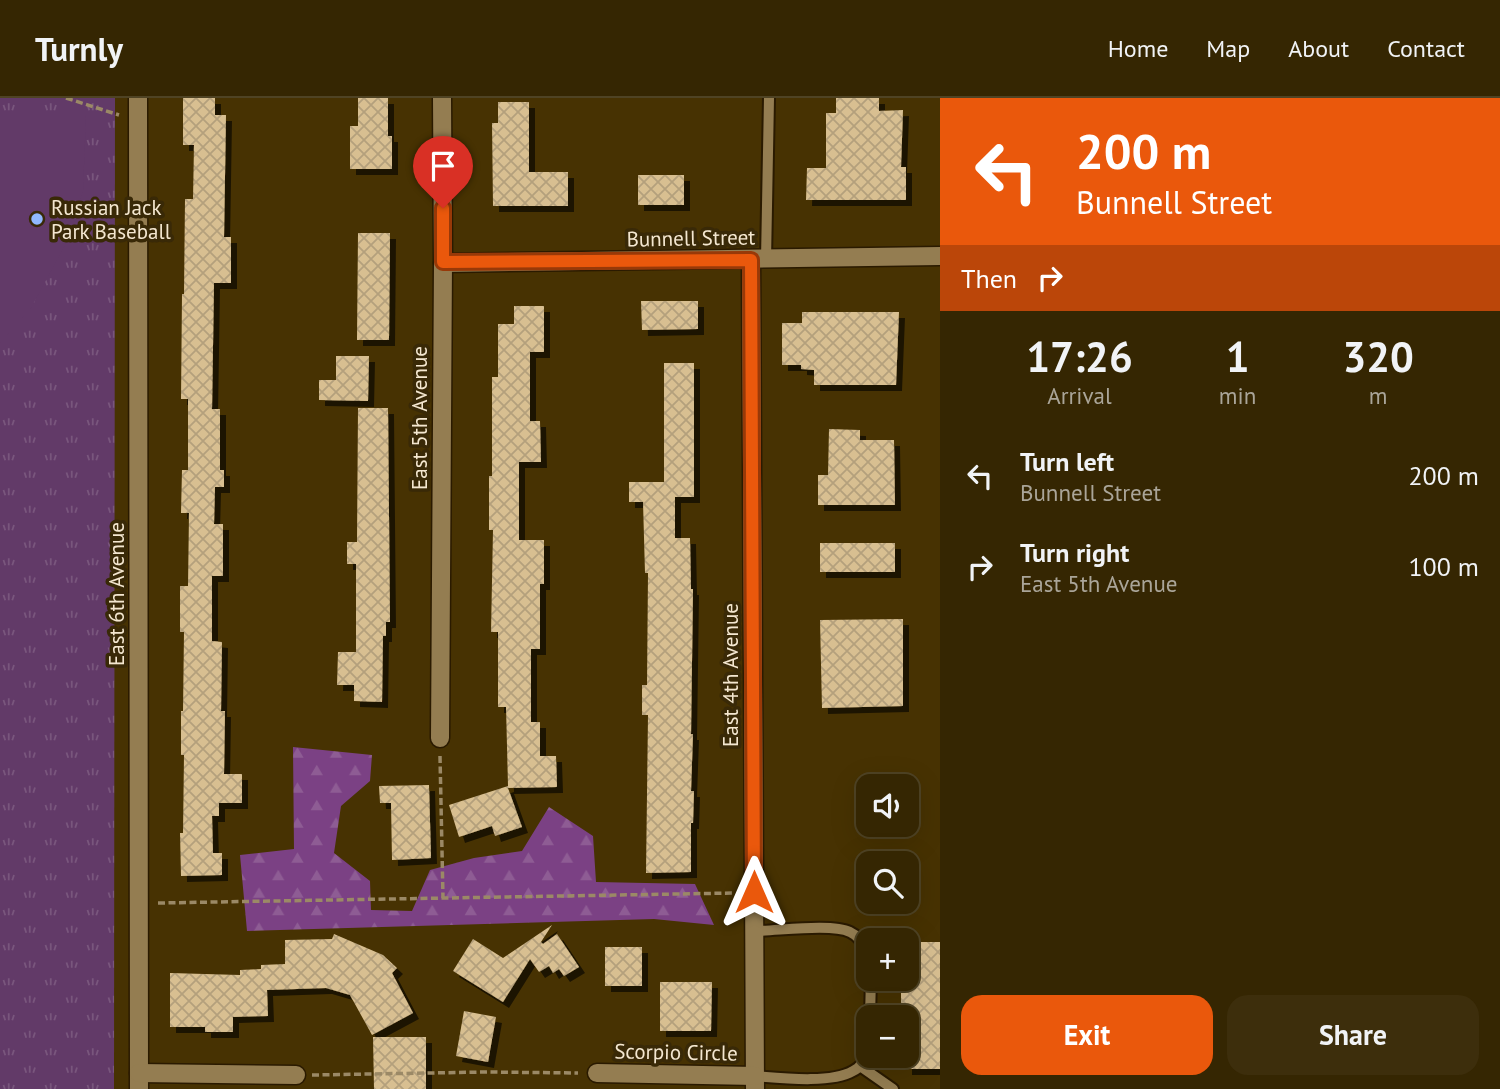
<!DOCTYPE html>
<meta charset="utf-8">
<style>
body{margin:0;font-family:"PT Sans",sans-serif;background:#3d2e0c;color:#f1f3f6;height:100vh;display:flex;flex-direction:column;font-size:26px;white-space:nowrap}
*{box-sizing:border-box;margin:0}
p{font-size:23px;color:#aaa599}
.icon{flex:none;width:38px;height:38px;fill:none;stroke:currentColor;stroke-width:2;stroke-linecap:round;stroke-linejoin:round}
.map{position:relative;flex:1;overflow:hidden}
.details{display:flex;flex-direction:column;background:#352602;width:560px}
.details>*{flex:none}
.banner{background:#ea580c;color:#fff;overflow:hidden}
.fabs{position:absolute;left:856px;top:676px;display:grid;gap:14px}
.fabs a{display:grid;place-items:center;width:63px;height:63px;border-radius:14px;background:#352602;box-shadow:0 7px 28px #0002,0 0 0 2px #4f4324;font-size:35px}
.pin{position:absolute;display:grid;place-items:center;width:60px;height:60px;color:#fff;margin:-72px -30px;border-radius:50% 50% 50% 0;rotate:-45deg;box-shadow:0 0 7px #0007}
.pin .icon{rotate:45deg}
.me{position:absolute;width:77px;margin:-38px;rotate:0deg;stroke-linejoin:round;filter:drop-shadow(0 0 5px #0008)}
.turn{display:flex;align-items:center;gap:24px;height:147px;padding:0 21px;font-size:32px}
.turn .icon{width:91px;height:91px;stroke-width:2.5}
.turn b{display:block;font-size:49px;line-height:60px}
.then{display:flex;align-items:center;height:66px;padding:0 21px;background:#0003;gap:14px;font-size:26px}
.eta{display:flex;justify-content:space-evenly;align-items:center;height:119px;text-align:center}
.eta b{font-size:42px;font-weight:700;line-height:49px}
.cta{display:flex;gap:14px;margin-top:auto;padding:14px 21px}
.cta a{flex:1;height:80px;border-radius:21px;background:#ea580c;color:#fff;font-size:28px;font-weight:700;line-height:80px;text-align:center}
.cta a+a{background:#3d2e0c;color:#f1f3f6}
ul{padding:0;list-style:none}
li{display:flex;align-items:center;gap:21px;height:91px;padding:0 21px}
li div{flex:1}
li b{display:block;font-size:26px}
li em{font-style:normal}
header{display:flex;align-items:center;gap:42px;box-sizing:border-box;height:98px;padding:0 35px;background:#352602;border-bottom:2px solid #4f4324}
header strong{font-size:33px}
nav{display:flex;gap:38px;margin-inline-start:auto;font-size:24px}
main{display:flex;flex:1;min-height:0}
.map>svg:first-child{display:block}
.forest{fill:url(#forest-firs)}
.park{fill:url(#park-tufts)}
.pitch{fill:#623a68}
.building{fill:url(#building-cross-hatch);filter:url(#shadow)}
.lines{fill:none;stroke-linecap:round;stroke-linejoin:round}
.service-casing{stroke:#2a1a00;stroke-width:14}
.minor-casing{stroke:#2a1a00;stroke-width:21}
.path{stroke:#9b8966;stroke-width:3.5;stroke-dasharray:7 3.5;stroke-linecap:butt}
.service{stroke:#947d51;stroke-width:10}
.minor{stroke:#947d51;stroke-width:18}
.route-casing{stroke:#983908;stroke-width:18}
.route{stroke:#ea580c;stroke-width:12}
.poi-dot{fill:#91b8fd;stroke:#392907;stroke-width:2.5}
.labels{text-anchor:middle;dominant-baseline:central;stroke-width:7;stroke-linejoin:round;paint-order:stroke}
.poi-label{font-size:21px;fill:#f4e7d0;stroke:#392907;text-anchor:start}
.street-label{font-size:21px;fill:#f4e7d0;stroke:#392907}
</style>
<header>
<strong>Turnly</strong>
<nav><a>Home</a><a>Map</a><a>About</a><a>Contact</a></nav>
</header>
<main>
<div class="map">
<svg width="940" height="991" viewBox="0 0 940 991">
<defs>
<pattern id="forest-firs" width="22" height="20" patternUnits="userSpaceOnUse" patternTransform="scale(1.75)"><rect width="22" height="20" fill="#7b4184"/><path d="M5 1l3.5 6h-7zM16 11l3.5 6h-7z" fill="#8e5c94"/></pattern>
<pattern id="park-tufts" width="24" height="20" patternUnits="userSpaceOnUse" patternTransform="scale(1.75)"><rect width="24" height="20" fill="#623a68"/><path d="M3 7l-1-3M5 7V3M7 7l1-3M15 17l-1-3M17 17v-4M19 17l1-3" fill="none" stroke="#79567d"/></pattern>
<pattern id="building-cross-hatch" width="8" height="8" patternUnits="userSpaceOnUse" patternTransform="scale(1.75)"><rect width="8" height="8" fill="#d8bf91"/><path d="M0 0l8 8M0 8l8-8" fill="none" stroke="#b4a07c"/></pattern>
<filter id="shadow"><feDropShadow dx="6" dy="6" stdDeviation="0" flood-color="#0009"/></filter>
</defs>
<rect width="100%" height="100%" fill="#473202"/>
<path class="forest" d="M293,649L372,657L370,683L341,708L334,755L370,783L371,812L412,813L430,772L474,760L522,753L549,709L593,738L596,784L695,786L714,827L654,821L247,833L240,757L294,751Z"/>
<path class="park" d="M0,0H115L114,991H0Z"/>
<path class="pitch" d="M0,17H86L83,92L64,149L31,210L0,245Z"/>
<g class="building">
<path d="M183,0H215V17H226L224,139H231V185H214L212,311H220V372H224V389H215L214,426H223V478H212V543L222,544L221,613H225L224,676H242V705H219V718H212L213,755H222V777L181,778L180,735H183L184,657H181V613H183L184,534H180V488H188L189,415H181L182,372H188V301H181L182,196H184L185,101H193L194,47H183Z"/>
<path d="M358,0H388V38H392V71H350V28H358Z"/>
<path d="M836,0H879V13L903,12L901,69H906V102H806L807,70H826V15H836Z"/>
<path d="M498,4H529V74H568V108H493L492,25H498Z"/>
<rect x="638" y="77" width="46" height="30"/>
<path d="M358,135H390L389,242H357Z"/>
<path d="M641,203H698V231L642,232Z"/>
<path d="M514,208H544V254H530V323H540L541,364H519V442H544V486H540V551H531V624H540V658H556L557,689L508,690L522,729L495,738L492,728L459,739L449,707L508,688L506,609H498V534H491L493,432H489V378H492V279H498V226H514Z"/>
<path d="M802,214H899L896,287H814V272L801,271V267H782V225H802Z"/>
<path d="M336,258H369L368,303L319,302V282H336Z"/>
<path d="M664,265H694V399H675V440H690L691,491H693L691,636H693L691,693H694L693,725H691V774L646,775L648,617H642V587H647L648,475H645L643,404H629V384H664Z"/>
<path d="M358,310H388L390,524H386V538H383L382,604L354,603V587H337L338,554H356V466H347V444H357Z"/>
<path d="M829,331L860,332V342H894L895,407H818V377H828Z"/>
<rect x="820" y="445" width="75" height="29"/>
<path d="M903,521V608L822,610L820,522Z"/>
<path d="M429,687L431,760L392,762L391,705H380L379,688Z"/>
<path d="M552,827L541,844L543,846L557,836L579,869L564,878L559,871L553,875L549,868L539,874L530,861L503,904L453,873L473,841L503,860Z"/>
<path d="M334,836L383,857L397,870L392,875L413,915L372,937L350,897L326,890L267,892L268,918L233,919V934H205V929H170V875L240,877V872L261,871V867L285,866V842L332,841Z"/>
<path d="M906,844H940V971H906V919H901V880H906Z"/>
<rect x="605" y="849" width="37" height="39"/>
<path d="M660,884H712L711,933H660Z"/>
<path d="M464,913L496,919L488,964L456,958Z"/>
<path d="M373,939H426V991H374Z"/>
</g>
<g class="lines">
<g class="service-casing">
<g id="service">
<path d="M766,162L769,0"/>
<path d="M754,833C777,833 832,825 850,834C859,838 864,846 868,855"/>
<path d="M870,919L871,880"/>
<path d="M860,968L893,991"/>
<path d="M755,978C780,980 831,986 853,973C862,969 866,960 868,951"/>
</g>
</g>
<g class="minor-casing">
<g id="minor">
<path d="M138,0L139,991"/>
<path d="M751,162L755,991"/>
<path d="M443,165L940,158"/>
<path d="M440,640L443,165L442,0"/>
<path d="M139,975L296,977"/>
<path d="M597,975L755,978"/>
</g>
</g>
<g class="path">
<path d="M66,0L119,17"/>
<path d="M440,658L443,800"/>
<path d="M158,805L735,795"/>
<path d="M312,977L487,974L578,975"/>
</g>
<use href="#service" class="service"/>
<use href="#minor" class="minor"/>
</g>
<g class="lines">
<g class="route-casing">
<path id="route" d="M443,110V164L751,162L754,794"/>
</g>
<use href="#route" class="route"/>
</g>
<circle class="poi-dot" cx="37" cy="121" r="7"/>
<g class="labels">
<g class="poi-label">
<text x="51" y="109">Russian Jack<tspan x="51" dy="24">Park Baseball</tspan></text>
</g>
<g class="street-label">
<text transform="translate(691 140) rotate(-1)">Bunnell Street</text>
<text transform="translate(419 320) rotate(-90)">East 5th Avenue</text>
<text transform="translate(116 496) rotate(-90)">East 6th Avenue</text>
<text transform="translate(730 577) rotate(-90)">East 4th Avenue</text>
<text transform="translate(676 954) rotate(1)">Scorpio Circle</text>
</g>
</g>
</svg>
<div class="fabs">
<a><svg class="icon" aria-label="sound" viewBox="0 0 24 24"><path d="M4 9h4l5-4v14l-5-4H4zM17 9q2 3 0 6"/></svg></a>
<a><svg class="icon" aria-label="search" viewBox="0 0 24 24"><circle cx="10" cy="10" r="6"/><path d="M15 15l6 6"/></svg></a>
<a>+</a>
<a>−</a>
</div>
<div class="pin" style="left:443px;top:110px;background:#d93025"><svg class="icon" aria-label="arrive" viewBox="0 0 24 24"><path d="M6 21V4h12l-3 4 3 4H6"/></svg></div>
<svg class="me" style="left:754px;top:794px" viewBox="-20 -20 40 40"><path d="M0-17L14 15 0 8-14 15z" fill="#ea580c" stroke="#fff" stroke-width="4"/></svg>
</div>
<section class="details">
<div class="banner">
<div class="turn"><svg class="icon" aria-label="left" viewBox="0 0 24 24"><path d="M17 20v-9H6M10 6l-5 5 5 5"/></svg><div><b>200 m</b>Bunnell Street</div></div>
<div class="then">Then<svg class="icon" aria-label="right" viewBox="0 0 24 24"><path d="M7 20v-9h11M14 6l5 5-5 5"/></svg></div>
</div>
<div class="eta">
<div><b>17:26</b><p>Arrival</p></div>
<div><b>1</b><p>min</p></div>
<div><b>320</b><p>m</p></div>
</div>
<ul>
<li><svg class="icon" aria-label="left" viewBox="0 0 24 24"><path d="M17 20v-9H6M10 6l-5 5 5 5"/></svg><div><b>Turn left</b><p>Bunnell Street</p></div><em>200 m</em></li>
<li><svg class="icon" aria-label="right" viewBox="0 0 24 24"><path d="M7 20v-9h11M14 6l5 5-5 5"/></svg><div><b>Turn right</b><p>East 5th Avenue</p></div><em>100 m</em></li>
</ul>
<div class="cta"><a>Exit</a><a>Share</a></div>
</section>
</main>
